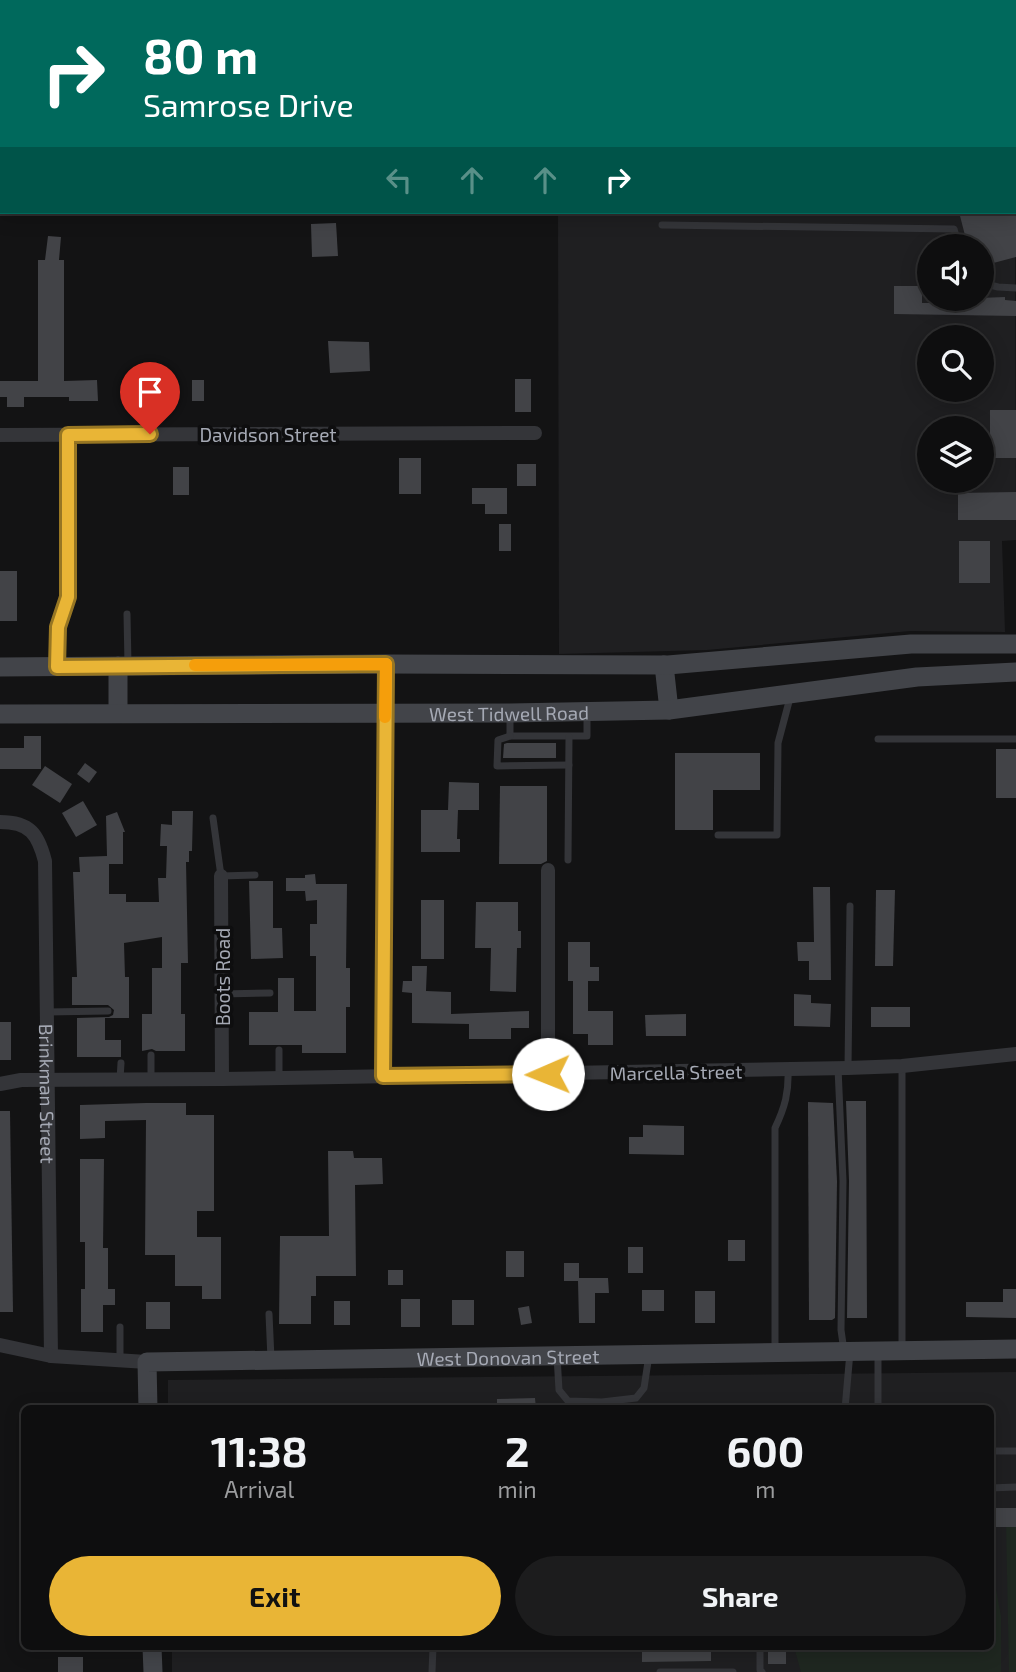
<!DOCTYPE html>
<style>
body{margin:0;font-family:"Exo 2",sans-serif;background:#1c1c1d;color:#f1f3f6;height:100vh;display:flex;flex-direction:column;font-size:26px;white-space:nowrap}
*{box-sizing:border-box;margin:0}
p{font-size:23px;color:#9b9c9e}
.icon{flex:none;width:38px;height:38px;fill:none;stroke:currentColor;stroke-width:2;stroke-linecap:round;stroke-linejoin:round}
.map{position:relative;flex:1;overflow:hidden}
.details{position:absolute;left:21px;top:1405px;width:973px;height:245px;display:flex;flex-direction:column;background:#0e0e0f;border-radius:10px;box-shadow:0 4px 18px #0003,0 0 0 2px #2e2e2f}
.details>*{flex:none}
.top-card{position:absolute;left:0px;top:0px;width:1017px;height:214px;box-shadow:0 4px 18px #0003,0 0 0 2px #2e2e2f;background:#00695c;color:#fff;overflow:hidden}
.tools{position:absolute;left:917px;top:234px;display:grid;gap:14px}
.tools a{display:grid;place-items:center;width:77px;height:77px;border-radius:50%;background:#0e0e0f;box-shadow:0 4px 18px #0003,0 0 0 2px #2e2e2f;font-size:35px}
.pin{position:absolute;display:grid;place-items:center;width:60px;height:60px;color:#fff;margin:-72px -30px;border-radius:50% 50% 50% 0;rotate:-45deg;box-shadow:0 0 7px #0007}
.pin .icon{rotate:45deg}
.me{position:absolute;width:77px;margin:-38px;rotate:269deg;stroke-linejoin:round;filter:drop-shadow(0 0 5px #0008)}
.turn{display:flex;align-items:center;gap:24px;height:147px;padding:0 28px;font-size:32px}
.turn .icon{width:91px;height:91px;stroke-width:2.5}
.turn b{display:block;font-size:49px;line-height:60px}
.lanes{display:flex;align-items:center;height:66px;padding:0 28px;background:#0003;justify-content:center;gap:35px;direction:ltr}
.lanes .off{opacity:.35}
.eta{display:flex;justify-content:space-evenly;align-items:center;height:119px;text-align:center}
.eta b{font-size:42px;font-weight:700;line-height:49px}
.action{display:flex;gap:14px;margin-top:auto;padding:14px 28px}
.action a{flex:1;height:80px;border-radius:42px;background:#e9b536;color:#111;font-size:28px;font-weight:700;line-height:80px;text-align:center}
.action a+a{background:#1c1c1d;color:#f1f3f6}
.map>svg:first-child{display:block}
.built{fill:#1f1f21;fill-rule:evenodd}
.green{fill:#1f2720}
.building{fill:#424347}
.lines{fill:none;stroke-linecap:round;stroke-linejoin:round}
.lane{stroke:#343539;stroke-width:7}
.street{stroke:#343539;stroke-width:14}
.secondary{stroke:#424449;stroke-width:19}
.primary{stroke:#505258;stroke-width:21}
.route-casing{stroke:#977623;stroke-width:18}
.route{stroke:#e9b536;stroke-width:12}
.slow{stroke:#f59e0b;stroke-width:12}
.labels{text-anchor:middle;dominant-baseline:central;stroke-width:7;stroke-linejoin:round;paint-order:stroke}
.street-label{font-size:19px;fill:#a5a9b4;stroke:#0e0e0f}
</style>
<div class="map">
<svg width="1016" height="1672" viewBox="0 0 1016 1672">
<rect width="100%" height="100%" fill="#131314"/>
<g class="built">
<path d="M1015,148L1016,540L1002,541L1005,632L910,631L707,650L559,654L558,212H1015ZM929,247H982V299H929ZM929,338H982V390H929ZM929,429H982V481H929Z"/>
<path d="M1016,1372V1672H172V1647H990V1409H168V1380Z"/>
</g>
<g class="green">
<path d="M1006,1525H1016V1672H1009Z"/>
<path d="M991,1563L1001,1616V1672H801L794,1647H990Z"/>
</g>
<g class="building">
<path d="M959,212H1004L1005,215L1016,213V257L982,266V247H968Z"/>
<path d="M336,223L338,256L312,257L311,224Z"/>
<path d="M48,236L61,237L59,260H64V381L97,380L98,401H69V397H24V407H7V397H0V381H38V260H45Z"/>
<path d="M894,286H922V303H953L954,299L1005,297V300L1016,301V316L894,314Z"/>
<path d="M328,341L369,342L370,371L330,373Z"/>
<rect x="515" y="379" width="16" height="33"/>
<rect x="192" y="380" width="12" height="21"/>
<rect x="990" y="410" width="26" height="48"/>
<rect x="399" y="458" width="22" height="36"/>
<rect x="517" y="464" width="19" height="22"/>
<rect x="173" y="467" width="16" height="28"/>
<path d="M472,488H507V514H485V504H472Z"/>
<path d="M1016,492V520H958V493Z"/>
<rect x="499" y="524" width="12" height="27"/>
<rect x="959" y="541" width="31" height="42"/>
<rect x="0" y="571" width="17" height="50"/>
<path d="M24,736H41V769H0V748H24Z"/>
<path d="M507,743H556V758H503L504,744Z"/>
<rect x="996" y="749" width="20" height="49"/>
<path d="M675,753H760V790H713V830H675Z"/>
<path d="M85,763L97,772L89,783L77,774Z"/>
<path d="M45,766L72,784L60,803L32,785Z"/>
<path d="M449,782L479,783V810H458L457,839H460V852H421V810H448Z"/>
<path d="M500,786H547V861L541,864H499Z"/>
<path d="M83,801L97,825L76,837L62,813Z"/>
<path d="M172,811H193L192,851H189V862H186L188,963H181V1014H185V1051H156L152,1049L142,1051V1014H152V968H162V937L124,943L125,977H129V1018H105V1040H121V1057H77V1018L109,1017L113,1015L114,1010L108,1005H72V977H77L73,872H80L79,857L107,856L106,816L117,812L125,832H123V864H109V894H126V902H159L158,878H166L167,846H160L161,824L172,825Z"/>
<path d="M315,874L316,884H347L346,968H350V1007H346V1053H302V1045H249V1012H278V978H294V1011H316V956H310V924H317V900L306,901L305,891H286V878H305V875Z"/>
<path d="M249,881H273V928H282L283,958L251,959Z"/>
<path d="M813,887H830L831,980H809V961H798L797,942H814Z"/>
<path d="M876,890H895L893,966H875Z"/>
<rect x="421" y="900" width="23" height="59"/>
<path d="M476,902H518V931H521V948H517L516,992L490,991L491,948H475Z"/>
<path d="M568,942H590V967H599V981H588V1011H613V1045H588V1034H573V981H568Z"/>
<path d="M412,966H427L426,991L451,992V1014L529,1011V1028H511V1039H469V1024L412,1023V993L402,992L403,981H412Z"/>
<path d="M794,994L811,995V1003L831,1004L830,1027L794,1026Z"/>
<rect x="871" y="1007" width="39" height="20"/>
<path d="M686,1014V1036H646L645,1015Z"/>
<rect x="0" y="1022" width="11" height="38"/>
<path d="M846,1101H866L867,1318H847L849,1181Z"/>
<path d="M808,1102L833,1103L837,1181L835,1318L832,1320H809Z"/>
<path d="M146,1103H186V1115H214V1211H197V1237H221V1299H202V1286H175V1255H145L146,1120L105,1121V1138L80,1139V1105Z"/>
<path d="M0,1111H10L13,1312H0Z"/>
<path d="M643,1125L684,1126V1155L629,1154V1137H643Z"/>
<path d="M328,1151H353L354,1158H382L383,1184L355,1185L356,1276H316V1296H311V1324H279L280,1236H329Z"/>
<path d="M80,1159H104L103,1248H108V1289H115V1305H103V1332H81V1289H85V1242H80Z"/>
<rect x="728" y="1240" width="17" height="21"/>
<rect x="628" y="1247" width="15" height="26"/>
<rect x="506" y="1251" width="18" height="26"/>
<path d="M564,1263H579V1278H608L609,1293H595V1323H579L578,1281H564Z"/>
<rect x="388" y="1270" width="15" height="15"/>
<path d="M1003,1289H1016V1318L966,1317V1302H1003Z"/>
<rect x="642" y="1290" width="22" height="21"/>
<rect x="695" y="1291" width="20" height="32"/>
<rect x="401" y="1299" width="19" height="28"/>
<rect x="452" y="1300" width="22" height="25"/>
<rect x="334" y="1301" width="16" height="24"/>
<rect x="146" y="1302" width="24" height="27"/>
<path d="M529,1306L532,1323L521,1325L518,1308Z"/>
<path d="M535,1398L536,1409H497V1399Z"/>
<rect x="990" y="1508" width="26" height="19"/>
<path d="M642,1647H711V1661L642,1662Z"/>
<rect x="768" y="1647" width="18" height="17"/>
<rect x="58" y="1657" width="25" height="15"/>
</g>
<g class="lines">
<g class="lane">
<path d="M662,225L954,229L959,247"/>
<path d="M982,283L998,287L1016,288"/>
<path d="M127,614L128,665"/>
<path d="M510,716V736H587V712"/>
<path d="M510,736L498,740L497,766L569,765"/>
<path d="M878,739H1016"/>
<path d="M213,818L221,876L255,875"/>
<path d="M718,835H777L778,743L791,694"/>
<path d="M568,860L569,737"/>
<path d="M222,994L270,993"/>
<path d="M47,1012L108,1011"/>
<path d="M279,1050V1078"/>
<path d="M151,1055V1079"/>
<path d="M838,1068L843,1181L841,1330L844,1351"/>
<path d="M848,1068L850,906"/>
<path d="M120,1079L121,1063"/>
<path d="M269,1314L271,1359"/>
<path d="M775,1349V1128C785,1107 789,1092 788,1069"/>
<path d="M902,1349V1066"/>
<path d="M878,1351V1409"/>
<path d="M557,1356L559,1390L568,1401L602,1402L636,1398L644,1388L649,1355"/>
<path d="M120,1361V1327"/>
<path d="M845,1409L850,1352"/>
<path d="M990,1451H1016"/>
<path d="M990,1488L1016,1487"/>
<path d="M760,1647V1670L762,1672"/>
<path d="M432,1672L433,1647"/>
<path d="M660,1672H733"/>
</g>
<g class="street">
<path d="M0,435L535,433"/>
<path d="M57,667L59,627L68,597V435"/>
<path id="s1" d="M0,822C30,822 38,834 45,861L51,1356"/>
<path d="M548,870V1074"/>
<path d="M221,876L222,1079"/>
<path d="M383,1076L386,664"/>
<path d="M0,1084L21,1080L222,1079L848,1068L902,1066L1016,1054"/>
<path d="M0,1345L51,1356L147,1362"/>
</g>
<g class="secondary">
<path d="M904,0L906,2"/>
<path d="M938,0L939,2"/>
<path d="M1015,79L1016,80"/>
<path d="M1015,113L1016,114"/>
<path d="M664,665L669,710"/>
<path d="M118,666V713"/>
<path d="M0,667L386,664L668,665L911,644H1016"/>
<path id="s2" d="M0,714L510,713L669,710L917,677L1016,672"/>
<path id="s3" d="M148,1409L147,1362L1016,1349"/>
<path d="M152,1647L153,1672"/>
</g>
<path class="primary" d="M1015,68H1016"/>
</g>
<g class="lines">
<g class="route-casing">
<path id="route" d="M150,434L68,435V597L58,627L57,667L386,664L383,1076L548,1074"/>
</g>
<use href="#route" class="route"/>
<path class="slow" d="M195,665L386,664L385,717"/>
</g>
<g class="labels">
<g class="street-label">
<text x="268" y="434">Davidson Street</text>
<text stroke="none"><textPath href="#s2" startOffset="509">West Tidwell Road</textPath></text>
<text transform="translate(222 977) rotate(-90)">Boots Road</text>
<text transform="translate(676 1072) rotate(-1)">Marcella Street</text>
<text stroke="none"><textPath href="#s1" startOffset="299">Brinkman Street</textPath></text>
<text stroke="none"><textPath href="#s3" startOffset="408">West Donovan Street</textPath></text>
</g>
</g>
</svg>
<div class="tools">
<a><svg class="icon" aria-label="sound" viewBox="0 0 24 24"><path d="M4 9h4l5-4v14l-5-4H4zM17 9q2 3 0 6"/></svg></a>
<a><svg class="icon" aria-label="search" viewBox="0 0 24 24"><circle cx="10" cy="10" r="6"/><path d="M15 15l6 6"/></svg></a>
<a><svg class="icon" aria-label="layers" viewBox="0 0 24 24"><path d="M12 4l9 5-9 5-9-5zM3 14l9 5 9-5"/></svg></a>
</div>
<div class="pin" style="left:150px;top:434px;background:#d93025"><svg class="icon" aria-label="arrive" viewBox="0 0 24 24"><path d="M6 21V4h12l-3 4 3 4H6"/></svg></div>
<svg class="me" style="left:548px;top:1074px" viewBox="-20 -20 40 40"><circle r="19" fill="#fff"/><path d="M0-13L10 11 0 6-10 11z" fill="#e9b536"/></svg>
<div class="top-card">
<div class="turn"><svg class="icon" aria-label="right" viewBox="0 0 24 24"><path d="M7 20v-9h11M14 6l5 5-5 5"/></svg><div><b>80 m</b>Samrose Drive</div></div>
<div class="lanes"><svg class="icon off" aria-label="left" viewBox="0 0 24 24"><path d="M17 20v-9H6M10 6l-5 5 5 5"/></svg><svg class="icon off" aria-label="ahead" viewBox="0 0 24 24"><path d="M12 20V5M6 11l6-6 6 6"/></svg><svg class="icon off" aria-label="ahead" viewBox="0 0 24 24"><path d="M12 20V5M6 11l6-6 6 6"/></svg><svg class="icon" aria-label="right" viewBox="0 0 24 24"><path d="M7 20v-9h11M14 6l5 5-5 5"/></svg></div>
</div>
<section class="details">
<div class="eta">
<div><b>11:38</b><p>Arrival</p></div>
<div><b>2</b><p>min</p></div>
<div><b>600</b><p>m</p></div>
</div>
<div class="action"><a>Exit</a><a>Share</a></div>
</section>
</div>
